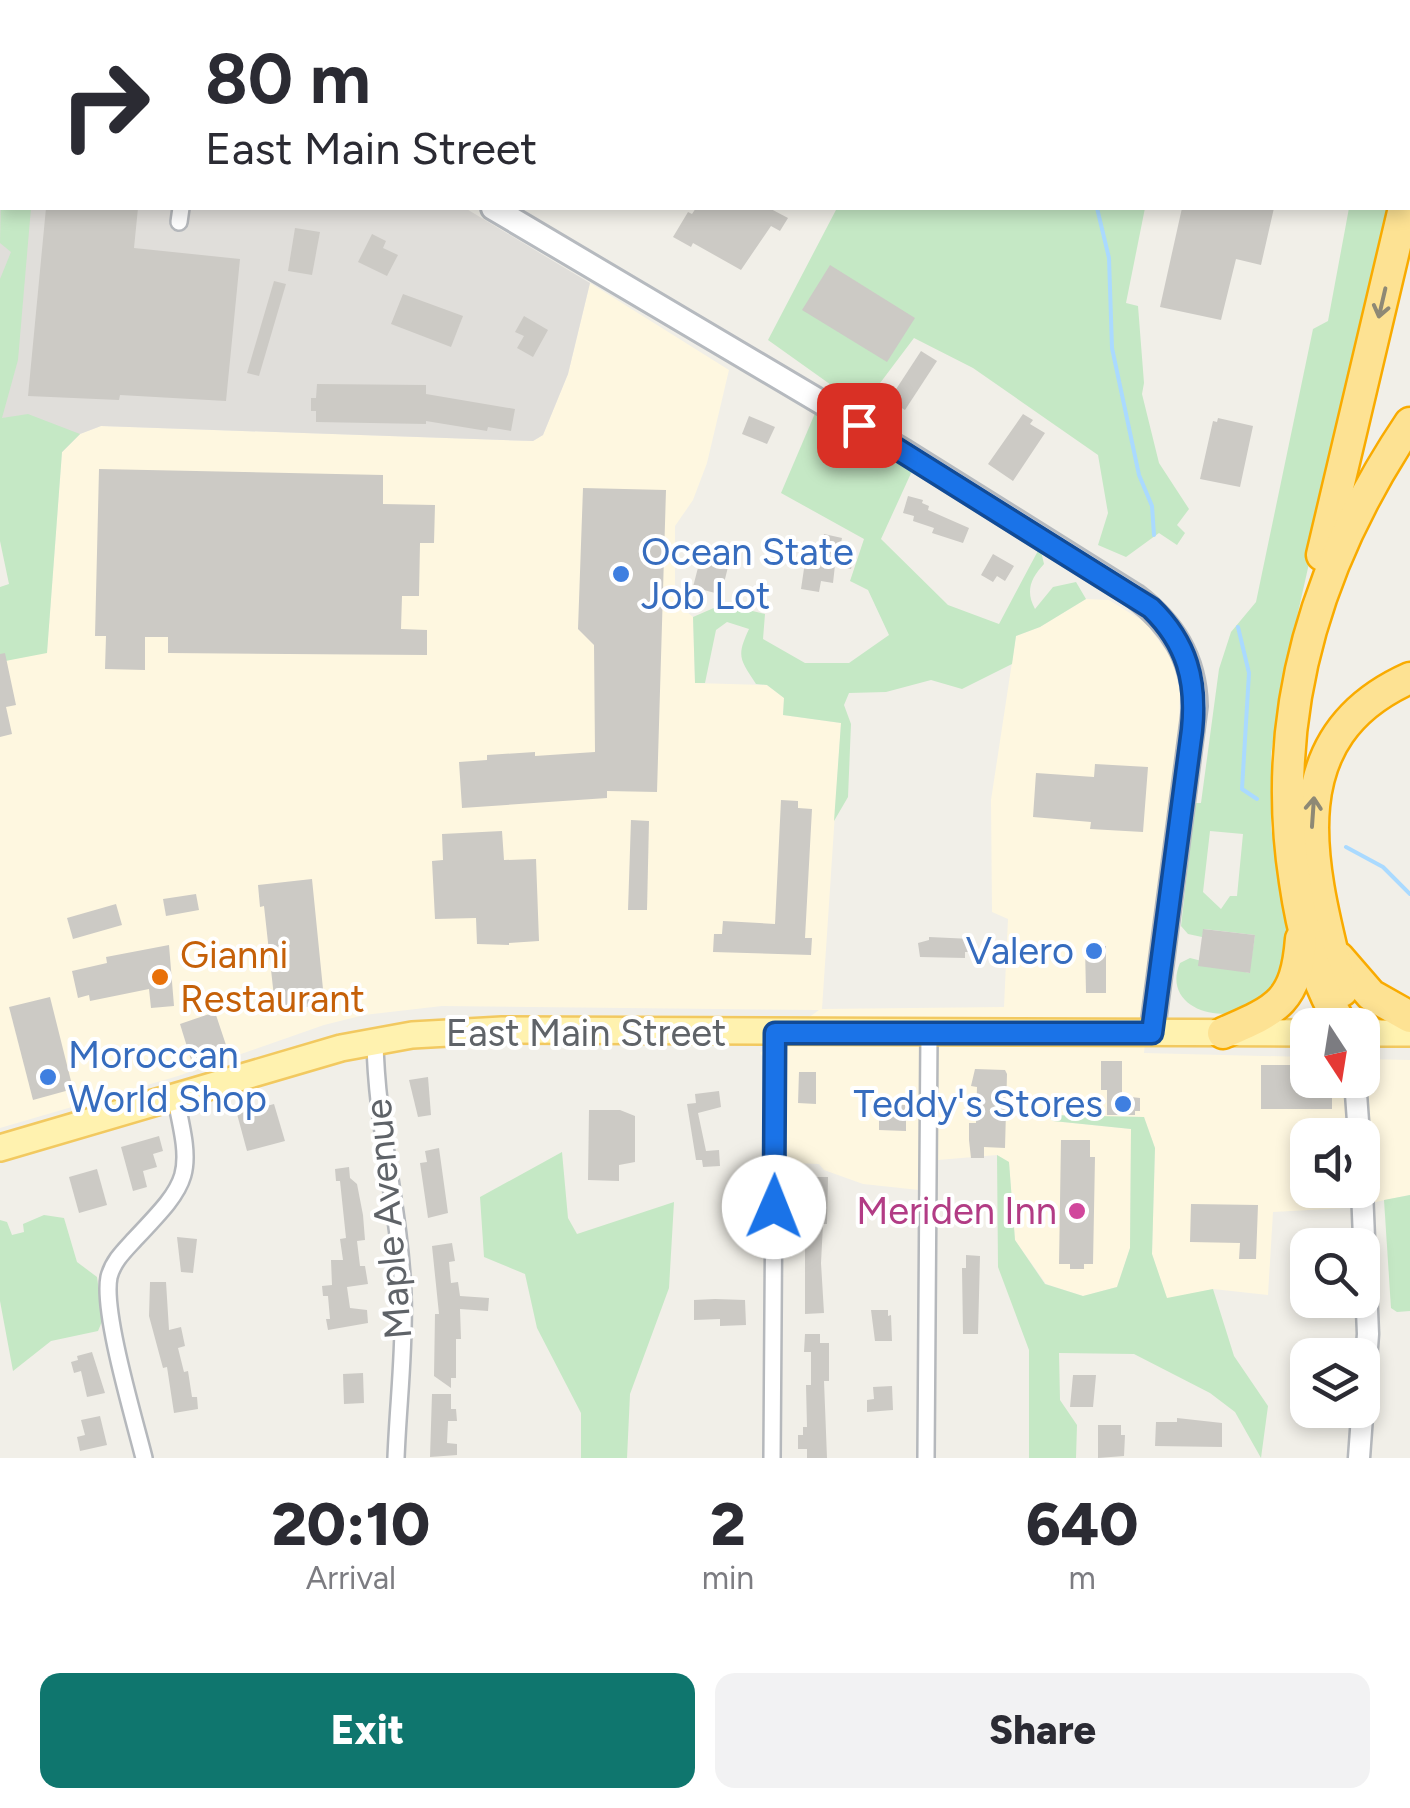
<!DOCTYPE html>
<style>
body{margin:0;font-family:Figtree,sans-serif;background:#f2f2f3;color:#2b2b33;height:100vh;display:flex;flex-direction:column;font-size:38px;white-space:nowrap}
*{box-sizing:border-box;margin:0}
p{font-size:32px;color:#7c7c81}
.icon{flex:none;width:55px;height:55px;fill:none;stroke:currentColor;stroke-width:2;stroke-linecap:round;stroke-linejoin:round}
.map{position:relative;height:1458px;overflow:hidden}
.details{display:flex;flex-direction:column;background:#fff;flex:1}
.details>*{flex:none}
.banner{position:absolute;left:0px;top:0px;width:1410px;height:210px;box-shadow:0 5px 15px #0003;background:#fff;color:#2b2b33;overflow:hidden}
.needle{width:65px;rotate:168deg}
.tools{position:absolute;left:1290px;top:1008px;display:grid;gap:20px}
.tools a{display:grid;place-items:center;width:90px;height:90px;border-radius:20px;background:#fff;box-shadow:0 5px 15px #0003;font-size:50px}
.pin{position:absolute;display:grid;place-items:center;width:85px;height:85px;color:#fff;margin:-42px;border-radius:20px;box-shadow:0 5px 15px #0006}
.me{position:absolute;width:110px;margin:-55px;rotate:1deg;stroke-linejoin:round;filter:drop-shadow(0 0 8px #0008)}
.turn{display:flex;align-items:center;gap:35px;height:210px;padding:0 40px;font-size:45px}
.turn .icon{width:130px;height:130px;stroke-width:2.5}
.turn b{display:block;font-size:70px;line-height:85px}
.eta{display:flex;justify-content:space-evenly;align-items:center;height:170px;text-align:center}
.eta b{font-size:60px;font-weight:800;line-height:70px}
.cta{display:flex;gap:20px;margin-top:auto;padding:20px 40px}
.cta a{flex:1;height:115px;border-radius:20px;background:#0f766e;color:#fff;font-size:40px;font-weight:800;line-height:115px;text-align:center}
.cta a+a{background:#f2f2f3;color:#2b2b33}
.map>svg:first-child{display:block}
.commercial{fill:#fef7e0;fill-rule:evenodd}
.industrial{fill:#e0deda}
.green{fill:#c5e8c5;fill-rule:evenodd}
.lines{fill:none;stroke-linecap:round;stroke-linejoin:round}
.stream{stroke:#aadaff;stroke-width:4}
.building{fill:#cccac5}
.minor-casing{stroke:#b5b8bc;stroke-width:20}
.tertiary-casing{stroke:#b5b8bc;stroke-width:25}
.secondary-casing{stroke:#b6babf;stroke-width:28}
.primary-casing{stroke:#f2c960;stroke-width:30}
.motorway-casing{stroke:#f9ab00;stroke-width:35}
.minor{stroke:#fff;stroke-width:15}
.tertiary{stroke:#fff;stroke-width:20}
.secondary{stroke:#fff;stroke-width:22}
.primary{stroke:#fff2af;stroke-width:25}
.motorway{stroke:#fde293;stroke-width:30}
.oneway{stroke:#8e8975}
.route-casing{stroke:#114b97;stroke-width:25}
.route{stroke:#1a73e8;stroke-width:18}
.shop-dot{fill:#3f7fe0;stroke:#fff;stroke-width:4}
.food-dot{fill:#e8710a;stroke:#fff;stroke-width:4}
.hotel-dot{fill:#d1479c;stroke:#fff;stroke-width:4}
.labels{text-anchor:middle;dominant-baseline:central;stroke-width:8;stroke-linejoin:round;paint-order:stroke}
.shop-label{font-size:38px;fill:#366cbe;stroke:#fff;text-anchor:start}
.food-label{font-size:38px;fill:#c56008;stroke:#fff;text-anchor:start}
.street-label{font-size:38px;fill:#5f6368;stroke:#fff}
.hotel-label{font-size:38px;fill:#b23c85;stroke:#fff;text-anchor:end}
</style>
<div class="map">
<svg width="1410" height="1458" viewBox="0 0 1410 1458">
<rect width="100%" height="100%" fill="#f1efe8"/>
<path class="commercial" d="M590,283L729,370L707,463L693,500L675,526V602L693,617L695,683L767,685L784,698L783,715L841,723L822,1009L1004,1007L1008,919L992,912L991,800L1016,636L1040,627L1086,599L1109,600L1146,623L1172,659L1180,692L1178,745L1144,1053L1307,1057L1308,1080H1362L1363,1059L1410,1060V1195L1346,1208L1273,1212L1268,1295L1213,1289L1167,1299L1152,1254L1155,1148L1144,1117L1048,1115L1053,1121L1131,1129L1130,1248L1117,1287L1083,1296L1046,1284L1015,1240L1009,1162L997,1155L938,1160V1192L863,1184L824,1170L819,1164L767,1162V1062L760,1053L819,1010L442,1006L364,1015L324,1025L178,1076L0,1128V662L47,652L62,452L80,434L101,426L533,441L543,435L568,374ZM1308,1135H1362V1190H1308Z"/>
<path class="industrial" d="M0,0H302L303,2H2V208H465L590,283L568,374L543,435L533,441L101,426L80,434L62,452L0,463Z"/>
<g class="green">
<path d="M727,0H1410V118L1408,129V2Z"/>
<path d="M2,150V208H31L18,360L2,418L28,414L80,434L62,452L47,653L0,662V587L9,584L0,541V279L11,252L0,243Z"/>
<path d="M837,208H1145L1126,303L1138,306L1144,383L1142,394L1159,463L1189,509L1177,525L1185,533L1177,545L1159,533L1126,557L1098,545L1108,513L1098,455L973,368L914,338L862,407L768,340Z"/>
<path d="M1349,208H1389L1283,679L1271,754V828L1291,943L1287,987C1271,995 1253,1007 1236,1012C1204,1020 1164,1000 1180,963L1190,958L1249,973L1255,935L1204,929L1202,937L1188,934L1181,926L1195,803H1201L1219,669L1231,632L1256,602L1313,329L1328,321ZM1210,831L1243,834L1237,896H1230L1221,909L1203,892Z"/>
<path d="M816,411L912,471L881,539L948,605L999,624L1040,547L1044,564C1031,578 1025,591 1035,609L1053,587L1076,582L1086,599L1040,627L1016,636L1012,664L962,689L931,680L886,692L849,693L844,705L851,724L848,797L834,821L841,723L783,715L784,698L767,685L756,684C740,659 736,657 749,629L727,622L716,630L705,683H695L693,617L723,604L765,614L763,639L805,663H849L889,635L868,590L850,581L864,539L781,493Z"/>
<path d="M1047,1115L1144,1117L1155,1148L1152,1254L1167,1298L1213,1289L1234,1356L1268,1406L1261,1458L1235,1412L1210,1393L1134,1354L1059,1353L1060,1400L1077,1425L1076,1458H1029V1350L998,1267L997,1155L1009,1162L1015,1240L1045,1284L1083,1296L1117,1287L1130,1248L1131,1129L1053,1121Z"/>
<path d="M562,1152L568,1218L577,1234L674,1202L669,1288L630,1394L627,1458H581V1413L537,1328L525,1274L484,1257L480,1197Z"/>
<path d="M1410,1195V1311L1397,1312L1391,1308L1384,1200Z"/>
<path d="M44,1215L64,1218L77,1262L97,1277L103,1319L98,1331L51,1341L13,1371L0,1301V1220L7,1222L12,1235L24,1232L23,1224Z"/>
</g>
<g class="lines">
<g class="stream">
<path d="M984,0L985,2"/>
<path d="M1097,208L1109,258L1112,348L1139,475L1152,506L1154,535"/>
<path d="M1238,627L1249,673L1242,789L1257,799"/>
<path d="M1346,847L1383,867L1410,894"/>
</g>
</g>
<g class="building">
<path d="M46,208H138L134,248L240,259L226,401L120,395L119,400L28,396Z"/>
<path d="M696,208H769L788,218L780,231L771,226L741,270L693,243L691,247L673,237L688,212L692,214Z"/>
<path d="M1182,208H1274L1261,265L1236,259L1221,320L1160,307Z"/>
<path d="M295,228L320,232L312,275L288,271Z"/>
<path d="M372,234L386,241L383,248L398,255L387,276L358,262Z"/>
<path d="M830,265L915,318L887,362L802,310Z"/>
<path d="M274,281L286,284L259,376L247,373Z"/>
<path d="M403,294L463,316L451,347L391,324Z"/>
<path d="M524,316L548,330L533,357L517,348L524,336L515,332Z"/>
<path d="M921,351L937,361L905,410L889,400Z"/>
<path d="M317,384L426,385V394L515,409L511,431L488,427L487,431L426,421V424L316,422V411H311V398H316Z"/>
<path d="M1023,414L1033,420L1030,424L1045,433L1013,481L988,464Z"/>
<path d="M749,416L775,427L767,444L742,434Z"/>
<path d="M1218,418L1253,426L1240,487L1200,479L1213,421L1217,422Z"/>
<path d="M99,469L383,475V504L435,505L434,543H420L419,596H402L401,629L427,630V655L168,653V637H145V670L105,669L106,636H95Z"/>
<path d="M583,488L666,490L657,792L607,791V798L462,808L459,762L487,760V755L535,752V756L595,752L594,645L578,629Z"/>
<path d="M908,496L923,500L922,503L929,506L928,510L969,528L963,543L932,533L934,528L913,521L914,516L903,513Z"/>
<path d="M824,534L842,538L840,548L855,551L851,569L835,565L833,583L821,581L819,592L801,589L805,562L818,564Z"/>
<path d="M993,554L1014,566L1005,581L997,576L993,582L981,575Z"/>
<path d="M701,556L729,563L724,583L718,581L715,593L693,587Z"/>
<path d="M5,653L16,705L6,707L12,734L0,737V654Z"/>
<path d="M1095,764L1148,767L1143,832L1090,829L1091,822L1033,817L1036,773L1094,777Z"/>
<path d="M781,800L798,801V808L812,809L805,938H812L811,955L713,952L714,934H722L723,921L775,924Z"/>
<path d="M631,820L649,821L647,910H628Z"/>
<path d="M502,831L504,860L536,859L539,941L509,943V945L477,944L476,918L435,919L432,861L443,860L442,834Z"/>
<path d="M312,879L323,989H319L320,1006L264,1010L263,998L274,997L264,906L260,907L258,885Z"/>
<path d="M196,894L199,910L166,916L163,899Z"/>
<path d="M116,904L122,925L73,939L67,918Z"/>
<path d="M1203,929L1255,935L1250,973L1198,966Z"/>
<path d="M929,937L972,939V952H965V958L920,957L918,943L929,940Z"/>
<path d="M169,945L174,1006L151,1008L149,989L90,1001L89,995L78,998L72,971L107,963L106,957Z"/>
<path d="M1085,946H1106V993H1086Z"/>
<path d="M50,997L73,1089L33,1100L9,1007Z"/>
<path d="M215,1012L228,1051L192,1063L180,1024Z"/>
<path d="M1101,1061H1122V1096L1140,1098V1111H1135V1115H1107V1090H1101Z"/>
<path d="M1261,1065H1308V1080H1332V1109H1261Z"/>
<path d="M975,1069L1005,1070L1007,1074L1005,1148L984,1147V1158H971L969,1140V1123H976L977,1087L971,1086Z"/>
<path d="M799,1072H816V1104L798,1103Z"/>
<path d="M428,1077L431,1115L418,1117L409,1080Z"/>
<path d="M719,1091L721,1107L698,1113L706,1151L719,1150L720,1166L703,1167L702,1160H696L687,1104L696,1103L695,1094Z"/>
<path d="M274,1104L285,1141L247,1151L237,1114Z"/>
<path d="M886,1105H906V1131L879,1130V1112H886Z"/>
<path d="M589,1110H620L635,1116V1162L619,1165V1181L588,1180Z"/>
<path d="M159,1136L163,1151L153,1154L157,1167L143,1171L147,1187L133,1191L121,1147Z"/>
<path d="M1061,1140H1090V1157H1095L1093,1264H1084V1269H1070V1264H1059Z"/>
<path d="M439,1148L448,1213L428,1218L420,1163L427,1162L425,1151Z"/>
<path d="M349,1167L350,1178L357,1184L363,1215L365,1240L357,1241L360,1266H365L368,1284L347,1287L350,1308L367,1310L368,1323L328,1330L326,1319H330L328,1296H323L322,1286L332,1285L331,1260H343L340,1239L346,1238L340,1181H336L335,1169Z"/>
<path d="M97,1169L107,1205L79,1213L69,1177Z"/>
<path d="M810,1177H828L827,1224H823L821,1263L824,1313L805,1314V1238H809Z"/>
<path d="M1191,1204L1258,1205L1256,1259H1239L1240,1243L1190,1242Z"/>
<path d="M177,1237L197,1239L193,1273L181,1272Z"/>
<path d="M452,1243L455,1261L449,1262L451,1283L458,1282L460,1296L489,1298L488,1311L460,1309L461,1339H456V1378H451V1388L434,1376L435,1314H439L432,1246Z"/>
<path d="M966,1255L980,1256L978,1334H963L962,1268H966Z"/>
<path d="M150,1282H166L169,1330L181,1327L185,1346L178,1348L184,1372L188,1371L192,1397H197L198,1409L174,1413L167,1367L163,1368L149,1316Z"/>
<path d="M715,1299L745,1300L746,1325L720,1326V1319L694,1320V1300Z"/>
<path d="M871,1310H888V1316L891,1315L892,1341H875Z"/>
<path d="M805,1334H820V1343H829V1381H824L827,1458H807V1449H798V1435H803V1427H807L806,1385H811V1352H804Z"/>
<path d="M92,1352L105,1393L87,1397L81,1371L74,1373L71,1362L78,1360L77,1356Z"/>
<path d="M363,1373L364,1403L344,1404L343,1374Z"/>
<path d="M1073,1375H1096L1093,1407H1070Z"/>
<path d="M892,1386L893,1410L867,1412V1400L874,1399L873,1387Z"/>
<path d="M432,1394H451V1409H456L457,1421H448L447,1443L457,1444V1455L430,1457Z"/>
<path d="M100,1416L107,1445L80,1451L77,1437L85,1435L81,1420Z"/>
<path d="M1177,1418L1222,1423V1447L1155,1446L1156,1422H1177Z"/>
<path d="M1098,1425H1121V1435H1125L1124,1456L1098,1458Z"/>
</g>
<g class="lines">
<g class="minor-casing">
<g id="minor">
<path d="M217,2V0"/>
<path d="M179,222L181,208"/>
<path d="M375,1040C376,1126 400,1209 403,1295C405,1349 398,1404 396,1458"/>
<path d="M144,1458C134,1418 102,1312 109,1277C113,1261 125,1250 135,1239C191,1180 193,1176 175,1096"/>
<path d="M772,1458L775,1033"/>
<path d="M926,1458L929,1033"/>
</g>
</g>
<g class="tertiary-casing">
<g id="tertiary">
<path d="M1355,1080L1359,1135"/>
<path d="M1359,1458L1368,1334L1362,1190"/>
</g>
</g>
<g class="secondary-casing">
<g id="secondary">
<path d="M318,0L319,2"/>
<path d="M493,208L905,452L1135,596C1172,624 1194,658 1195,706L1152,1033"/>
</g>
</g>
<g class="primary-casing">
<g id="primary">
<path d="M1362,1033H1410"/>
<path d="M0,1148L341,1048L412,1035L502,1030L1308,1033"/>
</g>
</g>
<g class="motorway-casing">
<g id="motorway">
<path d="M1322,555L1404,208"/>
<path d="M1339,958L1371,995L1410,1017"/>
<path d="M1342,991C1314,876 1271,740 1410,678"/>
<path d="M1342,1025C1315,983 1302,931 1295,882C1269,714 1317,561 1410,423"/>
<path d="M1223,1033C1278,1009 1296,1002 1301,939"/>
</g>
</g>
<use href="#minor" class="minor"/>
<use href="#tertiary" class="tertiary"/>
<use href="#secondary" class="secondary"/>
<use href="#primary" class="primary"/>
<use href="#motorway" class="motorway"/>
</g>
<defs><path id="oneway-shaft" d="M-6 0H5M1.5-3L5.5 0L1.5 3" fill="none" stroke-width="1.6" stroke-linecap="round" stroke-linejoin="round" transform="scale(2.5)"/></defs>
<g class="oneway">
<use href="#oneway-shaft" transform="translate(1382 303) rotate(103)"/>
<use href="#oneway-shaft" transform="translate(1313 812) rotate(-86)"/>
</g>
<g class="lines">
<g class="route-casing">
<path id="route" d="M774,1207L775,1033H1152L1192,730C1197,681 1187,643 1151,608L859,425"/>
</g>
<use href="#route" class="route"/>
</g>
<g class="shop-dot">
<circle cx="621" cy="574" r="10"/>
<circle cx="1094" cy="951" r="10"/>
<circle cx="48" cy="1077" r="10"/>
<circle cx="1123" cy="1104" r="10"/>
</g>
<circle class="food-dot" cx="160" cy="977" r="10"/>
<circle class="hotel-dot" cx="1077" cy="1211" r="10"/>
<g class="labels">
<g class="shop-label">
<text x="641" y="552">Ocean State<tspan x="641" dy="44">Job Lot</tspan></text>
<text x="1074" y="951" text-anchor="end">Valero</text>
<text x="68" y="1055">Moroccan<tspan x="68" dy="44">World Shop</tspan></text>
<text x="1103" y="1104" text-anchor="end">Teddy's Stores</text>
</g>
<g class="food-label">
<text x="180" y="955">Gianni<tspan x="180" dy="44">Restaurant</tspan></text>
</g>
<g class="street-label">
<text x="586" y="1033">East Main Street</text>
<text transform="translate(388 1219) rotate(-95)">Maple Avenue</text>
</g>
<g class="hotel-label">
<text x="1057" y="1211">Meriden Inn</text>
</g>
</g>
</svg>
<div class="tools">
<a><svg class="needle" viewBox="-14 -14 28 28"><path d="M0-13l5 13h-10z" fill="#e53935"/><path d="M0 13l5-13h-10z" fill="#7c7c81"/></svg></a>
<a><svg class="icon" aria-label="sound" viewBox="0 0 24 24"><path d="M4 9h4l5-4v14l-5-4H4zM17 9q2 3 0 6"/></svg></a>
<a><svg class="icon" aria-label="search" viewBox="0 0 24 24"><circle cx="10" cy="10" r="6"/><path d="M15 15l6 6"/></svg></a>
<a><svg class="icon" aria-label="layers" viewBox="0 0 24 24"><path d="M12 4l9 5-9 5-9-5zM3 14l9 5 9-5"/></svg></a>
</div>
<div class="pin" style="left:859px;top:425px;background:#d93025"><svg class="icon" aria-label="arrive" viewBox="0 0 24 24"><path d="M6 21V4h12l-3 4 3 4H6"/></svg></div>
<svg class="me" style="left:774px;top:1207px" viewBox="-20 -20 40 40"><circle r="19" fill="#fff"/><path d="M0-13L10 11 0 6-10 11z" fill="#1a73e8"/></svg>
<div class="banner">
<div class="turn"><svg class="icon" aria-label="right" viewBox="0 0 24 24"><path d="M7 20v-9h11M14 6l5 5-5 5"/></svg><div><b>80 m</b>East Main Street</div></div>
</div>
</div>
<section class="details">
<div class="eta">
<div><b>20:10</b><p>Arrival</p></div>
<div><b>2</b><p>min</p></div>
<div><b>640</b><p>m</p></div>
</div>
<div class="cta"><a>Exit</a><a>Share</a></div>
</section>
